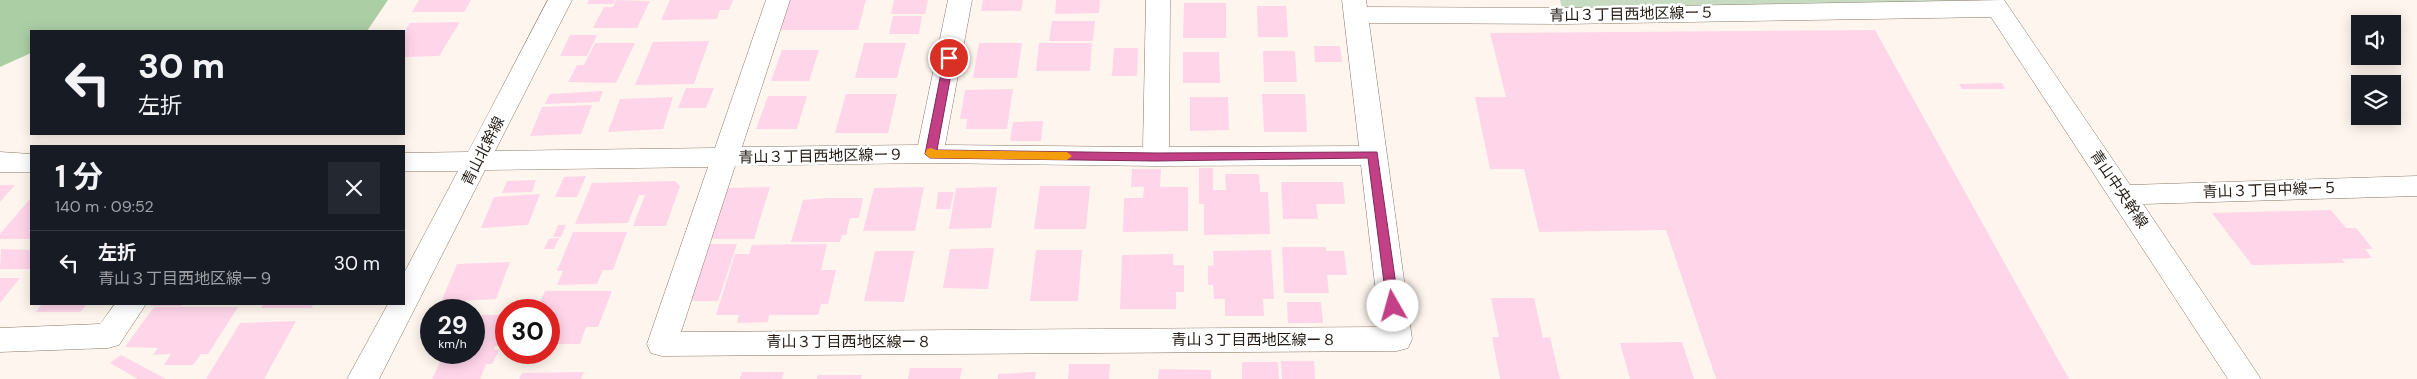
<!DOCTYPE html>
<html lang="ja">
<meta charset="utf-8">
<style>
body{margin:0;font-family:"DM Sans","Noto Sans JP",sans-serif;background:#242831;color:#f1f3f6;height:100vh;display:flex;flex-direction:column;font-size:19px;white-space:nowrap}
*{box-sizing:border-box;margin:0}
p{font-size:16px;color:#9ea1a6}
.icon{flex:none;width:28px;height:28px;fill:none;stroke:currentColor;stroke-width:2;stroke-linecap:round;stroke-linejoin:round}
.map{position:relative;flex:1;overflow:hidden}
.drawer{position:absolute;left:30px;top:145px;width:375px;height:160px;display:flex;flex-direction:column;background:#171b24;border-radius:0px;box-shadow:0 2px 12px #0003}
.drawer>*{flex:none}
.guide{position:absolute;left:30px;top:30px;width:375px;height:105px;border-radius:0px;box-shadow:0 2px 12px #0003;background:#171b24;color:#f1f3f6;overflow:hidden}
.fabs{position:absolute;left:2351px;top:15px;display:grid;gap:10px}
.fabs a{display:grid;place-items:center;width:50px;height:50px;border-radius:0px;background:#171b24;box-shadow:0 2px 12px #0003;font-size:25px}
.speed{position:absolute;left:420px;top:299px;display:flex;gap:10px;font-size:25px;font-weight:700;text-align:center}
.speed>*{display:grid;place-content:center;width:65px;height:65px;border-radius:50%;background:#171b24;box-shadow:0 2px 12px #0003;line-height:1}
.speed small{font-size:12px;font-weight:400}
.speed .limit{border:8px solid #d22;background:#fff;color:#111}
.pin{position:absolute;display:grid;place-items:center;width:42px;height:42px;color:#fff;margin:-21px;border:2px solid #fff;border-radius:50%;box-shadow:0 1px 5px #0007}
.me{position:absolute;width:55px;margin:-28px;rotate:353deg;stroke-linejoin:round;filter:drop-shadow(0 0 4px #0008)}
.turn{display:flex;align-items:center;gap:18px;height:105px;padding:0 25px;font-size:22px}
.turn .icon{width:65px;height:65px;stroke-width:2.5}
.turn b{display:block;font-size:35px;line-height:42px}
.round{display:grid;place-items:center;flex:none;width:52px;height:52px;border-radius:0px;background:#242831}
.head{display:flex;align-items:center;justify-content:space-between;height:85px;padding:0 25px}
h1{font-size:30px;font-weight:700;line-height:38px}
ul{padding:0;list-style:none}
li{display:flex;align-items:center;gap:15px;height:65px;padding:0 25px;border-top:1px solid #363941}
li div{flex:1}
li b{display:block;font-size:19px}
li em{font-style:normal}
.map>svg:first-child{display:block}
.green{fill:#c6dbc1}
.forest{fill:#accea5}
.building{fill:#ffd5ea}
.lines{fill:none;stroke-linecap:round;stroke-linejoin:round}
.minor-casing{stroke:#8a7765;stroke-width:1}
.minor{fill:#fff;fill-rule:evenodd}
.route{fill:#c34086;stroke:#7f2a57}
.slow{fill:#f59e0b}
.labels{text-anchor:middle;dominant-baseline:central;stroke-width:5;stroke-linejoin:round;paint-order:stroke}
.street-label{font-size:15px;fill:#241c15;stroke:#fff}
</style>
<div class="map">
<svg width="2417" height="379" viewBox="0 0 2417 379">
<rect width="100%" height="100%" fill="#fef6ee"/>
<path class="green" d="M1560,0H1992L1998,9L1564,16Z"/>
<path class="forest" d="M0,0H388L367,31H31V53L0,67Z"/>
<g class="building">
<path d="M419,0H471L464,12H412Z"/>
<path d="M589,0H615L613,4H587Z"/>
<path d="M616,0L650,1L637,28H593L604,7H613Z"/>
<path d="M670,0H733L729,10H720L717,19L661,20Z"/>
<path d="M790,0H866L858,30H779Z"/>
<path d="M894,0H928L925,14H891Z"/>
<path d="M983,0H1023L1021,11H981Z"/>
<path d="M1056,0H1100L1099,13L1055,14Z"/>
<path d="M1184,3H1226V38H1183Z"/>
<path d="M1257,6H1286L1288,37H1258Z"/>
<path d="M893,16H922L919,34H889Z"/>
<path d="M1052,21H1095L1093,41H1049Z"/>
<path d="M460,22L439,56L404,57V32L410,23Z"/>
<path d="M1875,30L2069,379H1716L1666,230L1539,232L1524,169H1490L1475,97H1506L1490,33Z"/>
<path d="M570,35H597L587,56H560Z"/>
<path d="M709,41L694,84L635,85L653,42Z"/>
<path d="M595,43H635L616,83L568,82L577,65H584Z"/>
<path d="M864,43H906L897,78H855Z"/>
<path d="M979,43H1022L1017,78H973Z"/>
<path d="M1039,43H1092L1090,71H1036Z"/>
<path d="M1314,46H1340L1342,62H1315Z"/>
<path d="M1114,48H1138L1137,76H1112Z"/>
<path d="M782,50H819L809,81H771Z"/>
<path d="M1263,51H1295L1297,82H1264Z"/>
<path d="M1183,52H1219L1220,83H1183Z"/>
<path d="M2002,83L2005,89H1962L1959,84Z"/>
<path d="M686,88H714L706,108H678Z"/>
<path d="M1013,89L1007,129H966L967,119H960L965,90Z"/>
<path d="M603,91L599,102L545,104L550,94Z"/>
<path d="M846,94H897L888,133H835Z"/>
<path d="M1262,94H1305L1307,132H1264Z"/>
<path d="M768,96H807L797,129H756Z"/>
<path d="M673,97L663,129L608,132L620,99Z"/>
<path d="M1190,97H1228L1229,130L1190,131Z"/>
<path d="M592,105L581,134L530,136L542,107Z"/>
<path d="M1043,121L1041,141H1010L1013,122Z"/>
<path d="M1199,168H1213V190H1226L1225,174H1259L1260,192H1268L1270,234L1204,235V204H1199Z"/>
<path d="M1132,169H1161L1160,187H1188V231L1123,232L1124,198H1143L1144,187H1131Z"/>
<path d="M586,176L577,197H555L564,177Z"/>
<path d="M536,180L532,192L502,193L507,181Z"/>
<path d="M675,181L680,186L666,226H633L645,195H639L628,223L575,224L592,183Z"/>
<path d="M1281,182H1343L1345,204H1316L1318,219H1283Z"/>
<path d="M0,185H15L0,202Z"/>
<path d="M1040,186H1090L1086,229H1034Z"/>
<path d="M770,187L754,239H704L722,188Z"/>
<path d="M924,187L915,231H863L874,188Z"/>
<path d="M997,187L991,228L949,229L956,188Z"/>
<path d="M938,192H954L950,209H936Z"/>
<path d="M540,194L528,225L481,228L494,197Z"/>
<path d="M31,198V239H0V234Z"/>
<path d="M827,198H863L859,218H850L846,235H842L840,242H791L803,200Z"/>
<path d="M2331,210L2346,228H2356L2373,249H2365L2372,258L2342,259L2345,263L2252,265L2212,213Z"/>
<path d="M558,225H566L561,237H553Z"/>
<path d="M573,232H627L613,270H603L597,284L557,285L563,271H557Z"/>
<path d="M559,238L554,249H544L549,239Z"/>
<path d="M703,244H737L718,301H683Z"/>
<path d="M827,244L821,270H836L828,304H821L818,315H769L768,322L737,323L739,315H716L735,254H749L752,245Z"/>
<path d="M1282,247H1326V251H1344L1347,275H1327L1329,293H1284Z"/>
<path d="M994,248L988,289L943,288L950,249Z"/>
<path d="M1,249L31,250V267L30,269H0Z"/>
<path d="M1036,250H1082L1078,301H1030Z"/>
<path d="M1271,250L1274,299H1263L1264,316H1225V299H1214L1213,285H1208V266L1214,265L1213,251Z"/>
<path d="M875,251H914L904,302L864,301Z"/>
<path d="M1173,254V265H1184V292H1176V309H1120L1122,255Z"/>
<path d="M510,262L496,299L441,302L457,264Z"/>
<path d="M0,278H20L0,303Z"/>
<path d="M545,291H612L598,327H586L580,344H549V310H537Z"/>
<path d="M1491,298H1534L1543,338L1550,337L1560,379H1500L1492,337H1499Z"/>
<path d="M1287,302H1321L1323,323H1288Z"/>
<path d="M42,304H87L80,312H36Z"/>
<path d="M152,304H182L181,306H150Z"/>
<path d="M264,304H314L311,308H261Z"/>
<path d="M154,307H238L208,354H201L193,365H164L171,354L153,355L158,348L125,347Z"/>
<path d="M474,315H506V333L500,346H495L494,350H499L492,364H486L480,379H432L445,352H474Z"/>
<path d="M296,321L264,379H206L240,323Z"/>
<path d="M1682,342L1694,379H1630L1620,343Z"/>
<path d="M121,355L166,379H138L110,363Z"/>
<path d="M1281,361H1314L1315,379H1282Z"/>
<path d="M1242,362H1278L1279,379H1242Z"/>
<path d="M1069,364H1110L1109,379H1068Z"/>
<path d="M910,368H962L960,379H908Z"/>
<path d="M1159,369L1211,370V379H1158Z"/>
<path d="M584,372L581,379H519L522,373Z"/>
<path d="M742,372H784L782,379H740Z"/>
<path d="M1036,372L1035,379H998V374Z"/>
<path d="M818,375H862L861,379H817Z"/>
</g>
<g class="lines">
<g class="minor-casing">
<g id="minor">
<path d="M548,0H572L495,151L715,148L766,0H790L742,147L918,145L948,0H972L945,145L1143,147L1146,0H1170L1169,147L1359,146L1342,0H1366L1367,7L1564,8L2004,0L2130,185L2417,176V196L2143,204L2261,379H2228L1991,17L1564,24L1369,23L1412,339L1408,348L1397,351L662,356L651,353L647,344L708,167L485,170L379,379H347L388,304H404V273L458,171H404V153L468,152ZM930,163L1156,166L1361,165L1380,327L681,332L735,166Z"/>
<path d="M0,152L31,154V172H0Z"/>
<path d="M115,304H146L119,345L108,348L0,352V328L100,324Z"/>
</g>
</g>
<use href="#minor" class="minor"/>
</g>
<path class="route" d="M949,54L954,58L937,150L1156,153L1377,152L1399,306L1397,309L1393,310L1387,306L1368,158L1156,161L930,158L925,154L944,58Z"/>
<path class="slow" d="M931,148L936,150L1067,152L1072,156L1067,160L930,158L925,154L927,149Z"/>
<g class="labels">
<g class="street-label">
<text transform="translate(1632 14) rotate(-1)">青山３丁目西地区線ー５</text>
<text transform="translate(483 151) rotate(-63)">青山北幹線</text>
<text transform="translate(821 156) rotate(-1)">青山３丁目西地区線ー９</text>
<text transform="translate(2119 189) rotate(56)">青山中央幹線</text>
<text transform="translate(2270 190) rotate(-2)">青山３丁目中線ー５</text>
<text x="1254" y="340">青山３丁目西地区線ー８</text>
<text x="849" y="342">青山３丁目西地区線ー８</text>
</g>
</g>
</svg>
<div class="fabs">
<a><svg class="icon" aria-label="sound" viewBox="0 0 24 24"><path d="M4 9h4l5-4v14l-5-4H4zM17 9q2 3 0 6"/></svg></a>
<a><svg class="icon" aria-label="layers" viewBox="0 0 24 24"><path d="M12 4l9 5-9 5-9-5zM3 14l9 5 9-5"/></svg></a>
</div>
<div class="speed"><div>29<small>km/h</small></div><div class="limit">30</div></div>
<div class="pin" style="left:949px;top:58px;background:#d93025"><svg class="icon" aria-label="arrive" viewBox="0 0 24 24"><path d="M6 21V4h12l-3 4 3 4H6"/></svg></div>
<svg class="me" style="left:1393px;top:306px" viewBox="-20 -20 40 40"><circle r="19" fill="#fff"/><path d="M0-13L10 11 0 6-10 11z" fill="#c34086"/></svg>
<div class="guide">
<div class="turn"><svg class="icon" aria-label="left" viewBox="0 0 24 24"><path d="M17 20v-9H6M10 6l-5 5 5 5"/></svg><div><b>30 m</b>左折</div></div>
</div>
<section class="drawer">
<div class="head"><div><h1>1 分</h1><p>140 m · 09:52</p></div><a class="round"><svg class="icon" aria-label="close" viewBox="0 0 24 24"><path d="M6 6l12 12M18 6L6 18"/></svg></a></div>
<ul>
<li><svg class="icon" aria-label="left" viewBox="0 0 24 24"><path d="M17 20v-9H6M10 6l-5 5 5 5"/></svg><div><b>左折</b><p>青山３丁目西地区線ー９</p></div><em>30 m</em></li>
</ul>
</section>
</div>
